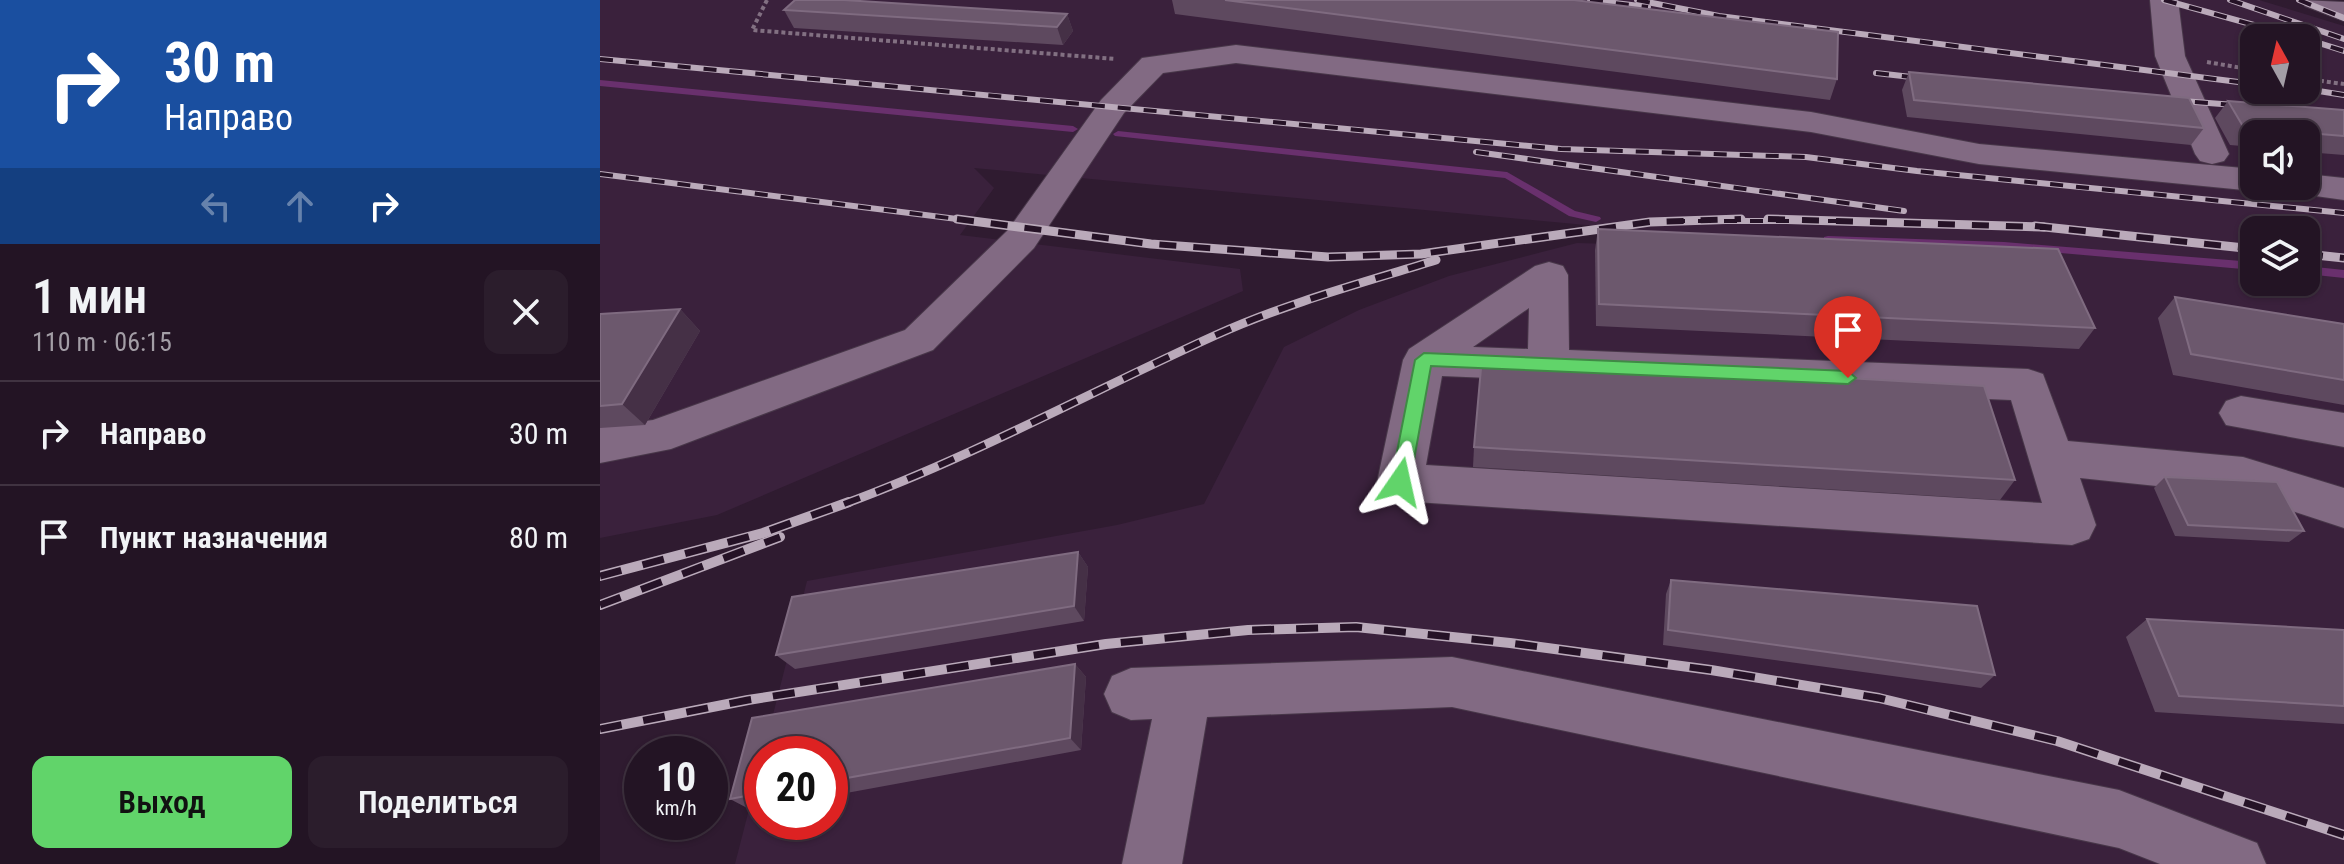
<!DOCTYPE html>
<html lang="ru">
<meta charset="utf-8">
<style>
body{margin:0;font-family:"Roboto Condensed",sans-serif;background:#2b1d2c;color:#f1f3f6;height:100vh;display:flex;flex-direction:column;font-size:30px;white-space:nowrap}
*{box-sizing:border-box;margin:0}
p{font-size:26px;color:#a39ea6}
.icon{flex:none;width:44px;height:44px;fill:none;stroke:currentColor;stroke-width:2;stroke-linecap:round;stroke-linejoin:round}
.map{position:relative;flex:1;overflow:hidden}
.panel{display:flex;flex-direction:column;background:#231424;width:600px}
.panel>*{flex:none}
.hud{background:#1a4fa0;color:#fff;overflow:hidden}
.needle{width:52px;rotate:352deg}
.controls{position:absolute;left:1640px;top:24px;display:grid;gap:16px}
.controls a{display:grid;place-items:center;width:80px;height:80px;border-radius:16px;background:#231424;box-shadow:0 2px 6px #0004,0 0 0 2px #403341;font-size:40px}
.speed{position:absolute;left:24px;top:736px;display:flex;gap:16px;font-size:40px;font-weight:700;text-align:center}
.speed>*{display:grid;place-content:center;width:104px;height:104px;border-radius:50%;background:#231424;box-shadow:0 2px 6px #0004,0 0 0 2px #403341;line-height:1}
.speed small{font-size:20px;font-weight:400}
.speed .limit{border:12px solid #d22;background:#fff;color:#111}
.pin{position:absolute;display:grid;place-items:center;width:68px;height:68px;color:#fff;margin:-82px -34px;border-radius:50% 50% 50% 0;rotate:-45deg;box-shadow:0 0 8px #0007}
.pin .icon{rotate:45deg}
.me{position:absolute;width:88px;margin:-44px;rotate:11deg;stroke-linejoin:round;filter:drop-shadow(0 0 6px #0008)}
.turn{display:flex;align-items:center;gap:28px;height:168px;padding:0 32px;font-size:36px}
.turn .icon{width:104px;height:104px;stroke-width:2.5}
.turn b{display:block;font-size:56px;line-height:68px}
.lanes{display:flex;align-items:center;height:76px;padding:0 32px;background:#0003;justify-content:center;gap:40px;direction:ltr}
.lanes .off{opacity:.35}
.round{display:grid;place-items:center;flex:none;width:84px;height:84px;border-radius:16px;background:#2b1d2c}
.overview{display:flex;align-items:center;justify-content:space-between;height:136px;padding:0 32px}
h1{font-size:48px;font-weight:600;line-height:60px}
.button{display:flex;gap:16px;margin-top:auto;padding:16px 32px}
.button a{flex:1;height:92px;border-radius:16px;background:#61d46a;color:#111;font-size:32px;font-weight:600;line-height:92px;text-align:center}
.button a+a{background:#2b1d2c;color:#f1f3f6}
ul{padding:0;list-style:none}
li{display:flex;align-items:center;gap:24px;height:104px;padding:0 32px;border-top:2px solid #403341}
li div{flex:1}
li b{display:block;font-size:30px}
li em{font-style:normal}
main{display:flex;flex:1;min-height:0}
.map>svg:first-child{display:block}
.built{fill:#3a213c;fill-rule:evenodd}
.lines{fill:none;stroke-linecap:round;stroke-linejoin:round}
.stream{fill:#69306d;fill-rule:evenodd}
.minor-casing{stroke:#483749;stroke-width:2}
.path{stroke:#827082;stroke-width:4;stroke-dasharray:4 3;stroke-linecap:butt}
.minor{fill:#826a83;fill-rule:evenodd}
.rail-far2-casing{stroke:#baaaba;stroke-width:6}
.rail-far1-casing{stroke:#baaaba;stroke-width:9}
.rail-casing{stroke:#baaaba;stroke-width:10}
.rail-far2{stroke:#251226;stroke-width:4;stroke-dasharray:13;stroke-linecap:butt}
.rail-far1{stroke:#251226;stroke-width:6;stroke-dasharray:17;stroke-linecap:butt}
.rail{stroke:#251226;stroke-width:7;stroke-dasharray:22;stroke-linecap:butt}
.wall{fill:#5e495f}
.shaded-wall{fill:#453046}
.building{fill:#6c586d;stroke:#7f6b80;stroke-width:2}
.route{fill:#61d46a;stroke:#3f8a45;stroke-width:2}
</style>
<main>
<section class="panel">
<div class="hud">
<div class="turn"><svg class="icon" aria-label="right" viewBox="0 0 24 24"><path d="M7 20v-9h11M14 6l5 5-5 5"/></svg><div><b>30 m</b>Направо</div></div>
<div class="lanes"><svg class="icon off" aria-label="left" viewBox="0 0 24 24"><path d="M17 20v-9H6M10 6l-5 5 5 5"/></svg><svg class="icon off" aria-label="ahead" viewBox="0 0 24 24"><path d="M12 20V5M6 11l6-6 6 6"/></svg><svg class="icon" aria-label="right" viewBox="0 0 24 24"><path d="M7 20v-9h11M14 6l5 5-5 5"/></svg></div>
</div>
<div class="overview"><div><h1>1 мин</h1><p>110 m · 06:15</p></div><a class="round"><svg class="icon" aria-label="close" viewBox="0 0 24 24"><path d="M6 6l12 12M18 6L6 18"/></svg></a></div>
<ul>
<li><svg class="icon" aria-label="right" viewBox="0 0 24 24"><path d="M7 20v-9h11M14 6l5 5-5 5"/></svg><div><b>Направо</b></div><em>30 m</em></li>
<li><svg class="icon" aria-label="arrive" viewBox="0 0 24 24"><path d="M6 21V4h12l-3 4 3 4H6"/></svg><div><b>Пункт назначения</b></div><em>80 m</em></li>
</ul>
<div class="button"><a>Выход</a><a>Поделиться</a></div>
</section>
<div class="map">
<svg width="1744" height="864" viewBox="0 0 1744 864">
<rect width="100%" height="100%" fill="#2f1b30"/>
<path class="built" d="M0,0H1659L1744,26V864H135L162,759V822H230V754H163L207,581L517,525L604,504L684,347L759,310L849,276L977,243L1276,252L374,168L394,188L360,235L640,269L643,291L117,515L0,538ZM1654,38H1706V90H1654ZM1654,134H1706V186H1654ZM1654,230H1706V282H1654Z"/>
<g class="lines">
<g class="stream">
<path d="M0,80L473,126L478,129L473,132L0,86Z"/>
<path d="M518,131L907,172L975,211L1000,217L1001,219L996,222L969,216L905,178L515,136L513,134Z"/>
<path d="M1228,236L1404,242L1654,262V270L1404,248L1224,241V237Z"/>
<path d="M1706,266L1744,270V278L1706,274Z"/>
</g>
<g class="minor-casing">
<g id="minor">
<path d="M1550,0H1578L1585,56L1629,154L1624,161L1612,164L1600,161L1595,154L1555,56Z"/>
<path d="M1701,0L1744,2V21L1705,6Z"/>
<path d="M636,45L1211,112L1379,144L1654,169V186H1667L1654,191L1379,164L1211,132L636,63L563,73L524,113L434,248L333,350L71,449L0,463V427L53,420L305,330L408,230L501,100L542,58Z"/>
<path d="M1706,174L1744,178V200L1694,193L1689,186H1706Z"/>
<path d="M949,262L963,266L968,275L969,350L1428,369L1443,374L1468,441L1643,457L1744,488V528L1643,495L1480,478L1496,525L1489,539L1472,545L800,501L784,495L777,482L803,360L809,349L935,266ZM929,308L928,349L873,347ZM842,376L1411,400L1442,503L826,465Z"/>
<path d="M1641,396L1744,413V447L1626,425L1619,413L1626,401Z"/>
<path d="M852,657L1519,790L1657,843L1666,864H1560L1519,848L852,707L607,717L582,864H522L552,719L531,720L512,712L504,694L512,676L531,668Z"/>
</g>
</g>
<g class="path">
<path d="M167,0L152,30L516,59"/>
<path d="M1607,62L1654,70"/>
<path d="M1706,79L1744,84"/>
</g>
<use href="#minor" class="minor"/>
<g class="rail-far2-casing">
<g id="rail-far2">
<path d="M990,0L1048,7"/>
<path d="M1037,0L1119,16L1654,84"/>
<path d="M1564,0L1701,38"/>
<path d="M1630,0L1744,39"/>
<path d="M1699,0L1744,18"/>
<path d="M1706,39L1744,51"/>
<path d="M0,59L961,149L1206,157L1317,171L1744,213"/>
<path d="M1276,73L1329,79"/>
<path d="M1706,89L1744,95"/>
<path d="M1569,100L1648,106"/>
<path d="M876,152L1304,211"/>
<path d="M0,174L373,221"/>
<path d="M1072,221H1240"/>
</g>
</g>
<g class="rail-far1-casing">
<g id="rail-far1">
<path d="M357,219L551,244L728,257L821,254L1050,222L1141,219"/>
<path d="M1168,219L1444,227"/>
<path d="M1435,226L1654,249"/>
<path d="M1706,254L1744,258"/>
<path d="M244,504C372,457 492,391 616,335C687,303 762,283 836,260"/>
</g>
</g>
<g class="rail-casing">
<g id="rail">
<path d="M0,576L163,533L249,502"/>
<path d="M0,605L180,537"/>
<path d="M0,729L148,700L506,644L648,630L756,627L910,643L1111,670L1279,698L1457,741L1744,835"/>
</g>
</g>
<use href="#rail-far2" class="rail-far2"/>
<use href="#rail-far1" class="rail-far1"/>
<use href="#rail" class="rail"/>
</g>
<g class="wall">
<path d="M572,0H974L1237,79L1230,100L575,14Z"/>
<path d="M184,10L467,14L473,31L463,45L194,28Z"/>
<path d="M1309,72L1604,128L1591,145L1307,117L1302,90Z"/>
<path d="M1628,101L1744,110V155L1706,152V134H1654V147L1630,145L1615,118Z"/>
<path d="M998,229L1495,328L1479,349L996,326L995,250Z"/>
<path d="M1575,297L1744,324V405L1573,375L1558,318Z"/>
<path d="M80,309L100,331L45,425L0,428V314Z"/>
<path d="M874,447L1415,480L1400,500L873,467Z"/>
<path d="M1565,477L1704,531L1689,542L1575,536L1554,488Z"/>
<path d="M478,552L488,567L484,621L195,669L176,655Z"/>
<path d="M1071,580L1395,675L1381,688L1063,645L1066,594Z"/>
<path d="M1547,619L1744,630V724L1555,712L1526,637Z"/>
<path d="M475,664L486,677L481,750L230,796V754H162V808L151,810L130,799L152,718Z"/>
</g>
<g class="shaded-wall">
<path d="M467,14L473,31L463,45L457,27Z"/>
<path d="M80,309L100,331L45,425L22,404Z"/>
<path d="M478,552L488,567L484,621L474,606Z"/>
<path d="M475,664L486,677L481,750L470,738Z"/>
</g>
<g class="building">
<path d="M195,0H244L467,14L457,27L184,10Z"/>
<path d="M625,0H974L1238,32L1237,79Z"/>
<path d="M1309,72L1589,98L1604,128L1314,100Z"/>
<path d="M1628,101L1744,110V136L1644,128Z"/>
<path d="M998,229L1458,249L1495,328L999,304Z"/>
<path d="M1575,297L1744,324V380L1591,354Z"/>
<path d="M80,309L22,404L0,406V314Z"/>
<path d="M882,357L1384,386L1415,480L874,447Z"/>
<path d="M1565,477L1677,482L1704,531L1588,525Z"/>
<path d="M478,552L474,606L176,655L192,597Z"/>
<path d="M1071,580L1377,606L1395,675L1068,630Z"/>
<path d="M1547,619L1744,630V706L1579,696Z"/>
<path d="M475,664L470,738L230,781V754H162V793L130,799L152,718Z"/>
</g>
<path class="route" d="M824,353L1248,371L1256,378L1248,384L831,366L810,482L807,487H794L791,482L815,360Z"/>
</svg>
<div class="controls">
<a><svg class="needle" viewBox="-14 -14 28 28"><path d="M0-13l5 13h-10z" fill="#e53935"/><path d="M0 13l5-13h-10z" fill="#a39ea6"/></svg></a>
<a><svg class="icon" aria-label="sound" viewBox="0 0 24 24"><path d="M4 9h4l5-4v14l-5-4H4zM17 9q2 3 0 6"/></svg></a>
<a><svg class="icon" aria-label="layers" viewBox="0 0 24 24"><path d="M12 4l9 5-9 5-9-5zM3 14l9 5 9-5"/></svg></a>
</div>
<div class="speed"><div>10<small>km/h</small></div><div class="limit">20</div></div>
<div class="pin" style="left:1248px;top:378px;background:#d93025"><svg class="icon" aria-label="arrive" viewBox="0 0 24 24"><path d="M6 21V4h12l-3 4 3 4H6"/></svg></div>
<svg class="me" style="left:800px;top:482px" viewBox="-20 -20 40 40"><path d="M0-17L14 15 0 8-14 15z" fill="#61d46a" stroke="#fff" stroke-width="4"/></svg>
</div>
</main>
